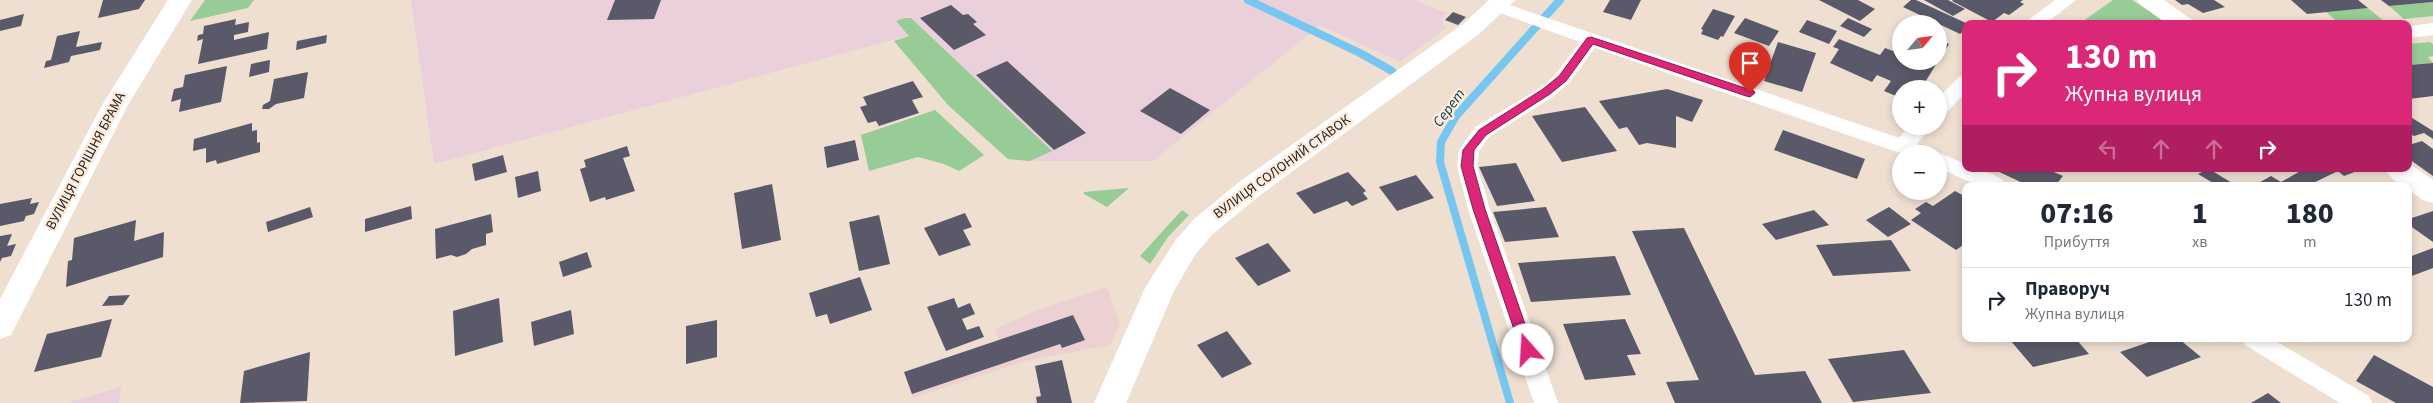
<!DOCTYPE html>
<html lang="uk">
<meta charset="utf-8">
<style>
body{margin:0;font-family:"Source Sans 3",sans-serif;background:#f2f2f3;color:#1f2937;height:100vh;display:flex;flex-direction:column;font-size:19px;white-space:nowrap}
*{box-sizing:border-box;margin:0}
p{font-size:16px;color:#747a83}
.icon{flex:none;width:28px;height:28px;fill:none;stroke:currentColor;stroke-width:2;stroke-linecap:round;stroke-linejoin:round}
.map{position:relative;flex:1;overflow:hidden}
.side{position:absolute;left:1962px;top:182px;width:450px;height:160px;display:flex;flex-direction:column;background:#fff;border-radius:10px;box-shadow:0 2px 8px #0003}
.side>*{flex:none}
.banner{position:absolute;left:1962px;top:20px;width:450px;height:152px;border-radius:10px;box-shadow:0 2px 8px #0003;background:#db2777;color:#fff;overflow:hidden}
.needle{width:32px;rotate:61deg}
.controls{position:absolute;left:1892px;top:15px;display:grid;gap:10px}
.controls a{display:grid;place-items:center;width:55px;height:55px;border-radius:50%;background:#fff;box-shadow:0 2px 8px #0003;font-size:25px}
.pin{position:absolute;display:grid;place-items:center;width:42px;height:42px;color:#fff;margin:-51px -21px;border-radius:50% 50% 50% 0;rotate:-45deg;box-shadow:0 0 5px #0007}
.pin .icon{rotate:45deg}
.me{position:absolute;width:55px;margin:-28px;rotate:341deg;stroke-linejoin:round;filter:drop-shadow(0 0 4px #0008)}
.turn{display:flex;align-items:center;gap:18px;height:105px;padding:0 20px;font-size:22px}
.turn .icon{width:65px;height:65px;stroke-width:2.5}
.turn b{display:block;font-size:35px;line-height:42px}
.lanes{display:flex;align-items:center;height:48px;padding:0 20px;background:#0003;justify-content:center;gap:25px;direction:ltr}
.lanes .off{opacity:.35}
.eta{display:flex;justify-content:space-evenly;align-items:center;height:85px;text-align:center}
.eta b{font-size:30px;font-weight:800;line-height:35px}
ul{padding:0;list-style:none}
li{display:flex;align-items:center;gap:15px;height:65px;padding:0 20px;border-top:1px solid #e0e1e3}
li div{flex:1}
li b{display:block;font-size:19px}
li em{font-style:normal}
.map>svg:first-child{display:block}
.commercial{fill:#ebd1d1}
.industrial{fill:#e9d0da}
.green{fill:#97cc96}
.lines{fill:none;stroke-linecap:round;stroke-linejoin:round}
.stream{stroke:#76c6f1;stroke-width:8}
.building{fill:#5a5969}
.street{fill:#fff;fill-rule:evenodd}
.secondary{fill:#fff;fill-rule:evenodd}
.route{fill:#db2777;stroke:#8e194d}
.labels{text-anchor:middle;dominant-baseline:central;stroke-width:5;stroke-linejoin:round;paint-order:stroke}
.street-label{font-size:14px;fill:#29241f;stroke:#fbecde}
.water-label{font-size:15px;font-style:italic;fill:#0f3445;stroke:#fbecde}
</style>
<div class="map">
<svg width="2433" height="403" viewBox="0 0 2433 403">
<rect width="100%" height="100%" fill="#eedfd1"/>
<path class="commercial" d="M1107,287L1120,323L1110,345L1026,361L913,398L904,372L999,340L995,329L1043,308Z"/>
<g class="industrial">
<path d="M411,0H1414L1447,13L1441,19L1446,28L1400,62L1320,25L1153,161H1035L907,36L434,164Z"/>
<path d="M121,387L119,403H67Z"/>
</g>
<g class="green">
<path d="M205,0H254L248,8L190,21Z"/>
<path d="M2113,0H2132L2169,24H2079Z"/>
<path d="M2433,2V16L2404,19L2389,6Z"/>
<path d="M2368,8L2384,21L2340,24L2326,12Z"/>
<path d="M904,18H911L1052,151L1030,161L1008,159L948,105L894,41L909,36L896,21Z"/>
<path d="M2430,42L2433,44V56L2428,57L2433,63L2409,65V44Z"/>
<path d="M935,110L984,155L959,171L944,164L918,157L869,171L861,135Z"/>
<path d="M1129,188L1107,207L1084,194V192Z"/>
<path d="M1182,210L1189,215L1168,237L1150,264L1140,256Z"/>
</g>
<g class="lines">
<g class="stream">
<path d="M1248,0L1360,53L1392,71"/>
<path d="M1510,403L1440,162L1441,142L1456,116L1560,0"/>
</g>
</g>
<g class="building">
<path d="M103,0H145L139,9L98,18Z"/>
<path d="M615,0H661L654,19L607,20Z"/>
<path d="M1610,0H1641L1631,20L1603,12Z"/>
<path d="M1819,0H1858L1875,9L1860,21Z"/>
<path d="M1911,0H1916L1966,23V29L1960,34L1903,7Z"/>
<path d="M1924,0H1948L1965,9L1953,16Z"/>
<path d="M1953,0H2023L2020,2L2024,4L2009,15L2004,13L1992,22L1952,1Z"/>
<path d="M2175,0H2214L2225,7L2203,13L2188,4L2182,5Z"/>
<path d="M2291,0H2358L2368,8L2307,14Z"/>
<path d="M2381,0H2433V2L2389,6Z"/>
<path d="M951,5L963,15L968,14L977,22L973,24L986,35L954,50L920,18Z"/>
<path d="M1713,9L1735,16L1723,37L1721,36L1718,40L1701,34L1703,30L1701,29Z"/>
<path d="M1453,12L1466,17L1458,25L1445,20Z"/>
<path d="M24,14L21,26L0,31V20Z"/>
<path d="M1745,18L1779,31L1769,46L1734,33Z"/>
<path d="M1848,18L1872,29L1864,37L1840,26Z"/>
<path d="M236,19L235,25L249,22L248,32L234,35V40L269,32L267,49L198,64L203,39L197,41L198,35L203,34L204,26Z"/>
<path d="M1807,20L1837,31L1829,44L1799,32Z"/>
<path d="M80,31L76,47L102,42L100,50L71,56L69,62L44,68L46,61L51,60L57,36Z"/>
<path d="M327,35L326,43L296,50L297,41Z"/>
<path d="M1839,39L1880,55L1885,48L1893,51L1901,39V61H1938L1921,89H1901V98L1884,91L1891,81L1877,75L1872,82L1830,63L1839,49L1833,47Z"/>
<path d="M1939,40L1949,44L1939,61Z"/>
<path d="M1778,42L1816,53L1802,92L1764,81L1766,76L1759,74L1764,63L1770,64Z"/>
<path d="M270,60L269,72L249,77L251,64Z"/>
<path d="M1007,61L1086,133L1054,150L976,75Z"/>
<path d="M2433,63V96L2409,99V65Z"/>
<path d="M227,66L221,102L179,112L181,99L171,102L174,89L183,87L185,75Z"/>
<path d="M308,72L304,98L276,104L269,109H262L263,105L270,101L274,79Z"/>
<path d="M913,81L923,97L912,100L919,113L879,126L876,121L868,123L860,107L867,105L863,97Z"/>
<path d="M1170,88L1210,110L1181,134L1140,111Z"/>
<path d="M1667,89L1703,100L1692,122L1676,116V148L1647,143L1639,145L1627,127L1619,129L1599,101Z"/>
<path d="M1585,107L1617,151L1562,162L1532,116Z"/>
<path d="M2409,116L2433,131V139L2424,133L2414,136L2409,133Z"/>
<path d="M252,123V131L257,130V143L260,142V152L217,164L216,160L206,163V148L193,151L194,139Z"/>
<path d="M1783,130L1865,159L1857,179L1774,150Z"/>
<path d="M855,140L859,160L827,168L824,147Z"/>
<path d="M2422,141L2433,149V176L2409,159V145Z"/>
<path d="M627,146L630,156L623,158L635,191L606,200L605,197L590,202L580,169L586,167L584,160Z"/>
<path d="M503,155L507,172L475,181L472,164Z"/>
<path d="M1516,163L1535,201L1497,206L1479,167Z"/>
<path d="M1993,169H2047L2063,176L2055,186H2029Z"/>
<path d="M2209,169L2237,186H2218L2198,174Z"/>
<path d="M2304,169H2362L2344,176L2338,171L2307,186H2253L2271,176L2281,182Z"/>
<path d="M538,171L541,191L518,198L515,177Z"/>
<path d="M1348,172L1366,191L1363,193L1368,199L1352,206L1347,201L1314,214L1296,193Z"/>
<path d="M1416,175L1434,198L1397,211L1379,187Z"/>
<path d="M772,184L781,240L742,249L734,193Z"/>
<path d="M1955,191L1966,197V243L1956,250L1911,220L1921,213L1915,209L1926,202L1933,206Z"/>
<path d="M32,198L30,204L39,202L34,214L26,216L24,221L0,226V204Z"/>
<path d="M411,206L412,219L365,232V219Z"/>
<path d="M310,207L313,217L268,232L266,222Z"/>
<path d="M1546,207L1559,237L1505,242L1493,212Z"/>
<path d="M1889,207L1911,224L1888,237L1866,220Z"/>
<path d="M1814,210L1829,225L1776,240L1762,224Z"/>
<path d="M2433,211V242L2409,225V219Z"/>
<path d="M965,213L972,227L963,230L971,245L939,256L924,228Z"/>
<path d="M491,214L493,232L486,234V245L472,249L466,254L457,257L451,255L436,259L435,229Z"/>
<path d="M879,215L890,264L859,271L849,222Z"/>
<path d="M136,220L134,241L164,232L163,257L66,287L68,261L72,260L74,238Z"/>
<path d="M1684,228L1755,375L1805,371L1822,403H1675L1666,382L1699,380L1632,231Z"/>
<path d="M12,234L7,246L16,244L11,256L2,258L0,262V236Z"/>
<path d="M1891,240L1911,271L1833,276L1816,245Z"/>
<path d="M1268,243L1291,271L1258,286L1235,258Z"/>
<path d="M2433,248V268L2409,277V257Z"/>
<path d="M587,252L592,267L563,277L559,262Z"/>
<path d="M1615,256L1631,295L1531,302L1518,263Z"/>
<path d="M860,277L872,310L830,324L827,314L816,317L809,293Z"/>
<path d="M130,295L123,305L102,306L109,296Z"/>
<path d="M499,298L503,342L455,356L453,311Z"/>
<path d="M954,298L958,308L970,303L975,314L962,319L967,330L979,326L984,337L946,351L927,307Z"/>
<path d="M571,310L574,334L534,346L531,322Z"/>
<path d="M1073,315L1085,340L1062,348L1060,344L912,394L904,372Z"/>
<path d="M112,319L101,357L34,372L47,334Z"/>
<path d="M1625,319L1641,354L1627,355L1636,375L1585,380L1563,324Z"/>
<path d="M717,320V357L686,364V326Z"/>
<path d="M1227,331L1252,364L1222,378L1197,345Z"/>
<path d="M2016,339H2076L2089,354L2033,367L2010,340Z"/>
<path d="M2158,339H2179L2201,357L2147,377L2120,352Z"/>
<path d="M1904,350L1931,393L1853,402L1828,359Z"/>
<path d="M310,352L307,401L240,403L244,371Z"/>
<path d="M2374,355L2433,387V403H2396L2356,381Z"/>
<path d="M1062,360L1072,403H1037L1036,397L1041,396L1035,366Z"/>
<path d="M2268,393L2281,403H2251Z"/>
</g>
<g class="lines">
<g class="street">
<path d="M2055,0H2076L2045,24H2023Z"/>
<path d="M1498,1L1899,138L1909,126H1931L1917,144L1932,149L1935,154H1903L1595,48L1569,83L1554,96L1489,137L1479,151L1477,166L1490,209L1558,403H1534L1468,209L1457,166L1459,150L1475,127L1540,88L1555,75L1580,42L1492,10L1489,6L1492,2Z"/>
<path d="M2433,23V35L2409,38V26Z"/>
<path d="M1966,75V92L1946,113L1939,114V97L1959,77Z"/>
<path d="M1939,153L1966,164V169C1979,169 2001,174 2007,186H1979L1939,168V154H1936Z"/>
<path d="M2241,339H2272L2369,396L2372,403H2340L2245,345Z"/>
</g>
<g class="secondary">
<path d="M168,0H192L128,105L11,335L0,339V299L102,105Z"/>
<path d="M1489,0H1515L1479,34L1259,196L1213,234L1195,255L1174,291L1126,403H1094L1145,288L1175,241L1193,220L1239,182L1463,24Z"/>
<path d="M2137,0H2164L2191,19L2195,24H2167L2141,5Z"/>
<path d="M2409,163L2433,180V203L2423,200L2409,190V186C2399,186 2389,177 2385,169H2409Z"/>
</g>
</g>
<path class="route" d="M1591,37L1754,91L1755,93L1750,97L1746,96L1593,44L1566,81L1550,94L1486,135L1474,150L1473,166L1485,209L1534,350L1528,355L1521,350L1473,209L1461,166L1463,150L1479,130L1543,89L1559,76L1587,38Z"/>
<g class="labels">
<g class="street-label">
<text transform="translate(86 161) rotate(-62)">ВУЛИЦЯ ГОРІШНЯ БРАМА</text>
<text transform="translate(1282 167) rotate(-36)">ВУЛИЦЯ СОЛОНИЙ СТАВОК</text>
</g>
<g class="water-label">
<text transform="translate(1449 108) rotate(-54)">Серет</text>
</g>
</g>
</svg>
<div class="controls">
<a><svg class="needle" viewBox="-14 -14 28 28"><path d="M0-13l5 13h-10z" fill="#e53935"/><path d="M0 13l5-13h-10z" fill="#747a83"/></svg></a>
<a>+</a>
<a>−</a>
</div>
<div class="pin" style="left:1750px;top:93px;background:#d93025"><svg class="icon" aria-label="arrive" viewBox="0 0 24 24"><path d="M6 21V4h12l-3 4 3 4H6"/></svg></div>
<svg class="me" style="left:1528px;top:350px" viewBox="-20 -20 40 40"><circle r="19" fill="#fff"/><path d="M0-13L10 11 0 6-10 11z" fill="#db2777"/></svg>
<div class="banner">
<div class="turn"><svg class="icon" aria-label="right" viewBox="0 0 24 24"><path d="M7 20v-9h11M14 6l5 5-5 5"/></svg><div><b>130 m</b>Жупна вулиця</div></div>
<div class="lanes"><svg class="icon off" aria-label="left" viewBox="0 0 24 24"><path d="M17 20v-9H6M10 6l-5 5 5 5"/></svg><svg class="icon off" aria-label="ahead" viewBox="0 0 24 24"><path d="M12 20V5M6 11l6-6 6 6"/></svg><svg class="icon off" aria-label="ahead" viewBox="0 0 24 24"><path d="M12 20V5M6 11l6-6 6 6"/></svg><svg class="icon" aria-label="right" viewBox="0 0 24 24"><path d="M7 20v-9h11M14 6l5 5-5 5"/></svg></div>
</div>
<section class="side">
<div class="eta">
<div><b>07:16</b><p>Прибуття</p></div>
<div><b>1</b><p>хв</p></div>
<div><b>180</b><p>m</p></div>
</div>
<ul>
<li><svg class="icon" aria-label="right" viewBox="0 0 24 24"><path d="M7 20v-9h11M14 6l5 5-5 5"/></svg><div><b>Праворуч</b><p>Жупна вулиця</p></div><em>130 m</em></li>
</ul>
</section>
</div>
